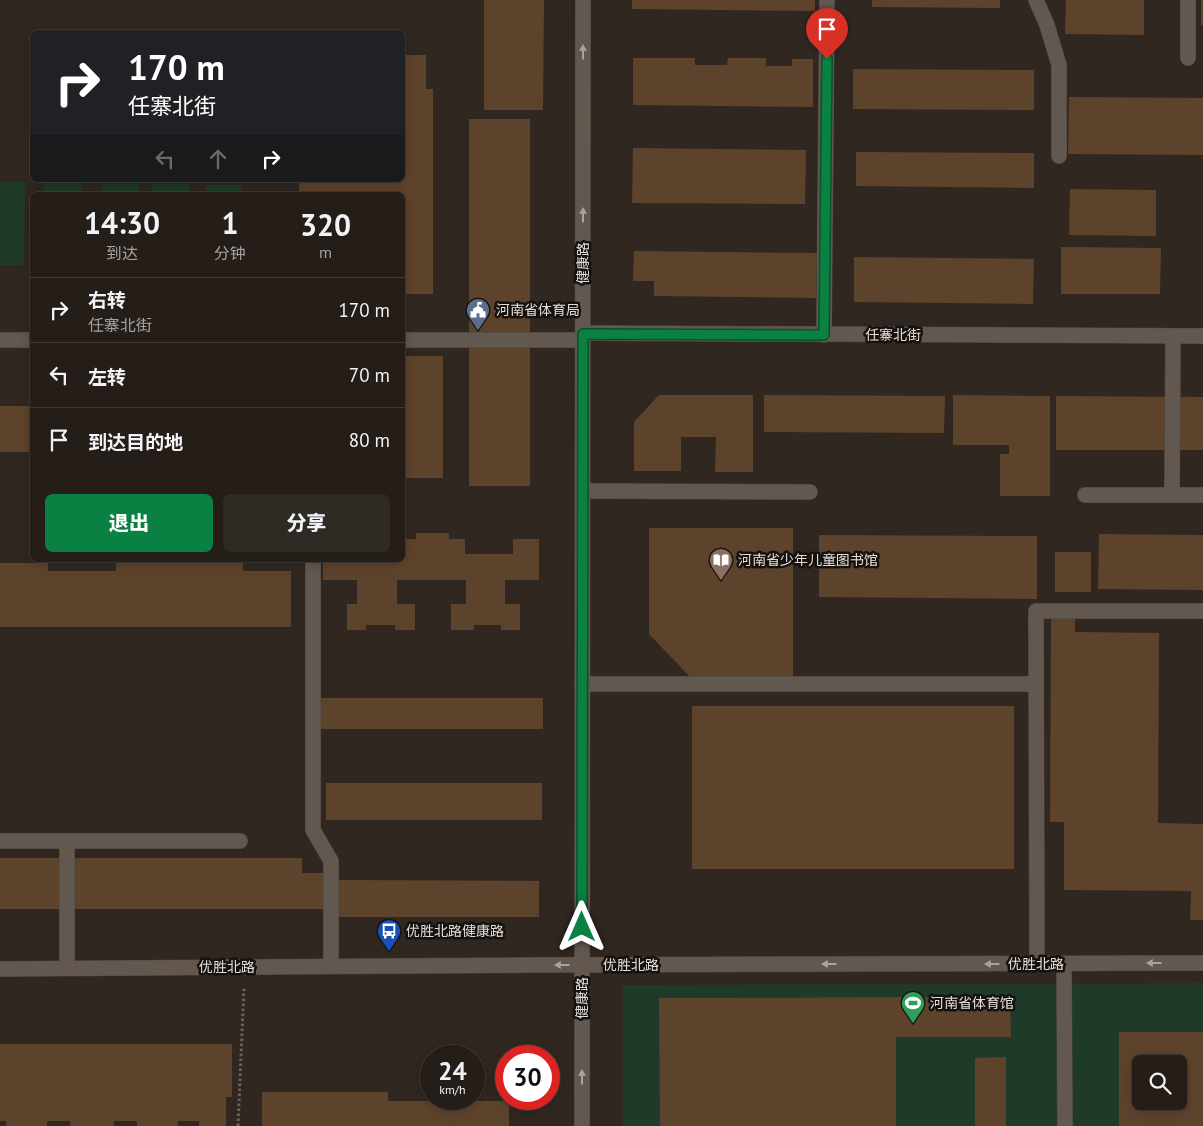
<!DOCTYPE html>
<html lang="zh">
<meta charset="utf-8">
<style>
body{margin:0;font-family:"PT Sans","Noto Sans SC",sans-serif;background:#302a25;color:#f1f3f6;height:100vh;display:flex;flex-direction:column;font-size:19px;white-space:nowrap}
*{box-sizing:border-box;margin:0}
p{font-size:16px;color:#a3a2a2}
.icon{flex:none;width:28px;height:28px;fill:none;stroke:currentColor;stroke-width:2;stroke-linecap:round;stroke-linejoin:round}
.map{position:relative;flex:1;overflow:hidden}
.side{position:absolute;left:30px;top:192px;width:375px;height:370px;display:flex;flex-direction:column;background:#241d18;border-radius:8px;box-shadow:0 2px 12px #0003,0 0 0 1px #413b37}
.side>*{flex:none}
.hud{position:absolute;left:30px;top:30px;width:375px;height:152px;border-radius:8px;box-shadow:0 2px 12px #0003,0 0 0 1px #413b37;background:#202124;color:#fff;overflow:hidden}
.fabs{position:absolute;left:1132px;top:1055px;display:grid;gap:10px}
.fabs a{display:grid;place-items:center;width:55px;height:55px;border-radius:8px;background:#241d18;box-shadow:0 2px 12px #0003,0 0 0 1px #413b37;font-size:25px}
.speed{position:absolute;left:420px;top:1045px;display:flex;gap:10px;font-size:25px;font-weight:700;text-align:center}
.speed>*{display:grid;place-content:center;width:65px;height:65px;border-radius:50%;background:#241d18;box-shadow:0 2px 12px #0003,0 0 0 1px #413b37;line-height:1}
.speed small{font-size:12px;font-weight:400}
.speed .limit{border:8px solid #d22;background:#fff;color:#111}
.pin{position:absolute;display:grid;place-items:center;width:42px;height:42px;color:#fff;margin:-51px -21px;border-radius:50% 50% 50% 0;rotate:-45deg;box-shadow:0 0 5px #0007}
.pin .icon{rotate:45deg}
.me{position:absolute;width:55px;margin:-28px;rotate:0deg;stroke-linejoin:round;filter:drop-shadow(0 0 4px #0008)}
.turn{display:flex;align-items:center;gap:18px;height:105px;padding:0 15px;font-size:22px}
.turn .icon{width:65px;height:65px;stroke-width:2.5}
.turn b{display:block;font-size:35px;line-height:42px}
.lanes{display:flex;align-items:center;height:48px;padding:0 15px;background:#0003;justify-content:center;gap:25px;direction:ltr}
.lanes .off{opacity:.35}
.eta{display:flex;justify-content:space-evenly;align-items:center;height:85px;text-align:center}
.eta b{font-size:30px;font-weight:800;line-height:35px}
.button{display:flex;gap:10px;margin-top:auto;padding:10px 15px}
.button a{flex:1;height:58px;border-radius:8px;background:#0b8043;color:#fff;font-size:20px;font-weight:800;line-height:58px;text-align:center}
.button a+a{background:#302a25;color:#f1f3f6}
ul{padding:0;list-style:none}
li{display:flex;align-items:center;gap:15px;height:65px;padding:0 15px;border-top:1px solid #413b37}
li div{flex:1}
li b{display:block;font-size:19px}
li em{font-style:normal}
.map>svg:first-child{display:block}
.park{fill:#1f3a28;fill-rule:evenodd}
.building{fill:#5e432c;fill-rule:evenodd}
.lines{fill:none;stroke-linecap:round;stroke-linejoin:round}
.minor-casing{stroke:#4d463f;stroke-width:16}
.path{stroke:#6b635d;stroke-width:3;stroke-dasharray:2.5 2.5;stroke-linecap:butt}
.minor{stroke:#625850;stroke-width:15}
.oneway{fill:#aaa29c}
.route-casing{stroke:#07532c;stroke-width:12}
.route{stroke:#0b8043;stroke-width:9}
.labels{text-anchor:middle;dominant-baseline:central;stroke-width:5;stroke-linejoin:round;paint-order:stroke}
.street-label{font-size:14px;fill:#e4deda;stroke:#15110e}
.poi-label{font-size:14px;fill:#e4deda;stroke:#15110e;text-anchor:start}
</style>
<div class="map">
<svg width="1203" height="1126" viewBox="0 0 1203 1126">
<rect width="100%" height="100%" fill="#302720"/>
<g class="park">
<path d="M0,182H25L24,265H0Z"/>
<path d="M44,182L81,183V195H44Z"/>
<rect x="102" y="184" width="37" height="11"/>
<rect x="152" y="184" width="37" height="11"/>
<rect x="205" y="185" width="37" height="10"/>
<path d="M1203,983V1126H623V985ZM1141,1064H1179V1101H1141Z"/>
</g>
<g class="building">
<path d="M484,0H544L543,110H484Z"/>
<path d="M632,0H815V11L632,9Z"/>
<path d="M872,0H1000V8L872,7Z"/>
<path d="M1066,0H1144V35L1065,34Z"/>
<rect x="1201" y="0" width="2" height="25"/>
<path d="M402,55H426V89H433V294H402V195H299V180H402Z"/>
<path d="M633,58H695V65H727L728,58H766V66H792V59H813V107L633,105Z"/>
<path d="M853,69L1034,70V110L853,109Z"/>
<path d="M1069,97L1203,98V155L1068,154Z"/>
<rect x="469" y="119" width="61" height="367"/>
<path d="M633,148L806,150L805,204L632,203Z"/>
<path d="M856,152L1034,153V188L856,186Z"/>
<path d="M1070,189L1156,190V236L1069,235Z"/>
<path d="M1061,247L1161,248L1160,294H1061Z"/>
<path d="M634,251L817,253L816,298L654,296V281H633Z"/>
<path d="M854,257L1034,259L1033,304L854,302Z"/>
<rect x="402" y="356" width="41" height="122"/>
<path d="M659,395H753V472H715L716,437H681V471H634V422Z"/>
<path d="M764,395L945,396L944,433L764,432Z"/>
<path d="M953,395L1050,396V496H1000V454H1009V445H953Z"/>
<path d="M1056,396L1203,397V450H1056Z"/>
<rect x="0" y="406" width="32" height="46"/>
<path d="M649,528H793V680H693L649,634Z"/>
<path d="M416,533H449V539H465V554H513V539H539V580H505V604H520V630H501V625H474V630H451V604H466V580H397V604H415V630H395V625H366V630H347V604H357V580H323V560H402V556H405L406,539H416Z"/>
<path d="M1099,534L1203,535V590L1098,589Z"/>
<path d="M819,535L1037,536V599L819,597Z"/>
<rect x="1055" y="552" width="36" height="40"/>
<path d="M116,560H243V571H291V627H0V563H48V571H116Z"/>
<path d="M1051,619H1075V632L1159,633L1158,823L1203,824V920H1190L1191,891L1064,890V822H1050Z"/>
<rect x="317" y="698" width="226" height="31"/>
<rect x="692" y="706" width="322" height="163"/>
<rect x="326" y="783" width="216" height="37"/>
<path d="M0,858H302V873H324V909H0Z"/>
<path d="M337,880L539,881V917H337Z"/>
<path d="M1010,997L1011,1037H896V1126H660L659,998Z"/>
<path d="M1119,1032H1203V1126H1119ZM1141,1064H1179V1101H1141Z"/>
<path d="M0,1044H232V1097H226V1126H199V1121H178V1126H137V1121H114V1126H70V1121H47V1126H6V1121H0Z"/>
<path d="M1006,1057V1126H975V1058Z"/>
<path d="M262,1092H388V1101H509V1126H262Z"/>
</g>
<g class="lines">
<g class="minor-casing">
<g id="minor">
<path d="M1036,0L1047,25L1059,65V156"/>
<path d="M1188,58V0"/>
<path d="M583,333L1203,336"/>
<path d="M824,335L827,0"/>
<path d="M0,340H32"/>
<path d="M402,340H583"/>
<path d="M583,491L810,492"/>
<path d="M1085,495H1203"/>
<path d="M1172,495L1173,336"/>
<path d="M313,560V830L331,861V966"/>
<path d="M582,684H1036"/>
<path d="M0,841H240"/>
<path d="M67,841V968"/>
<path d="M1037,964L1036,611H1203"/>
<path d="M1064,964L1065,1126"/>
<path d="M0,969L538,965L1203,963"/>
<path d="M582,1126L583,0"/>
</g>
</g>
<path class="path" d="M238,1126L244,987"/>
<use href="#minor" class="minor"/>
</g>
<defs><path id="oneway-solid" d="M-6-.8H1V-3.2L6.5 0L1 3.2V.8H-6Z" transform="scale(1.25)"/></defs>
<g class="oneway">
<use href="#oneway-solid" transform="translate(583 52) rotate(-90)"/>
<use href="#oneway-solid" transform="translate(583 215) rotate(-90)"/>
<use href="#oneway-solid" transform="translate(1154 963) rotate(180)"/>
<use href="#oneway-solid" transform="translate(829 964) rotate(180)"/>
<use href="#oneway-solid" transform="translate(992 964) rotate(180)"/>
<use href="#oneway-solid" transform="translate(562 965) rotate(180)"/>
<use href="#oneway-solid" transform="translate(582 1077) rotate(-90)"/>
</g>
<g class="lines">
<g class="route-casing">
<path id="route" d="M582,927L583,334L824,335L827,59"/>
</g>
<use href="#route" class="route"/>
</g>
<defs>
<g id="civic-pin" transform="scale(1.25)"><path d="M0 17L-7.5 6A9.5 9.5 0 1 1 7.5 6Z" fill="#5c6f8a" stroke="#15110e"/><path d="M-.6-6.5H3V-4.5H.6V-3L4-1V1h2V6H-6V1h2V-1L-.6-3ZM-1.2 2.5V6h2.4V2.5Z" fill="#fff"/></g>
<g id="library-pin" transform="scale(1.25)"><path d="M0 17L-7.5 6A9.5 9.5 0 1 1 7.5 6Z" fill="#8d6e63" stroke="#15110e"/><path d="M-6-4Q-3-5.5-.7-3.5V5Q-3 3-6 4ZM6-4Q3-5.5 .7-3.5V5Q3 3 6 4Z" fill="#fff"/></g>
<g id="bus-pin" transform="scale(1.25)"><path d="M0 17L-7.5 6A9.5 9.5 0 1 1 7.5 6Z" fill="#1a4fb4" stroke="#15110e"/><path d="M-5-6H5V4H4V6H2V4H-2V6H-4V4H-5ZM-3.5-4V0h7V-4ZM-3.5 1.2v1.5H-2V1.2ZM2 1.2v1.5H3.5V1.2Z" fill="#fff"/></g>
<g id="stadium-pin" transform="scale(1.25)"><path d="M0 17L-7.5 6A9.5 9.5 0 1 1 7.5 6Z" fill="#2e9e5b" stroke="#15110e"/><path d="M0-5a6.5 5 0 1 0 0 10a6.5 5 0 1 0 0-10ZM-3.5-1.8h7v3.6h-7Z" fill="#fff"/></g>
</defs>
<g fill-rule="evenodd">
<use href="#civic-pin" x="478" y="310"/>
<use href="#library-pin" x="721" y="560"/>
<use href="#bus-pin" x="389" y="931"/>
<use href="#stadium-pin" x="913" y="1003"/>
</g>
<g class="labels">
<g class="street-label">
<text transform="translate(583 263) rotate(-90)">健康路</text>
<text x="893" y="335">任寨北街</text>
<text x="1036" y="964">优胜北路</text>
<text x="631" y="965">优胜北路</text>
<text x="227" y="967">优胜北路</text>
<text transform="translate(582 998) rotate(-90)">健康路</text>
</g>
<g class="poi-label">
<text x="496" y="310">河南省体育局</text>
<text x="738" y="560">河南省少年儿童图书馆</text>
<text x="406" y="931">优胜北路健康路</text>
<text x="930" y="1003">河南省体育馆</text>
</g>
</g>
</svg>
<div class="fabs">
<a><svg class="icon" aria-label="search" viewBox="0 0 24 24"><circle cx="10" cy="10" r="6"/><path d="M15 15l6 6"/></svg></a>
</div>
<div class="speed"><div>24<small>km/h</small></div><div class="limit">30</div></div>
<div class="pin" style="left:827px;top:59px;background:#d93025"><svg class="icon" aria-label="arrive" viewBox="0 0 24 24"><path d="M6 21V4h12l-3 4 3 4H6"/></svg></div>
<svg class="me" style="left:582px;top:927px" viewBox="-20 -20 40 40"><path d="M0-17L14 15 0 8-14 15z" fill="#0b8043" stroke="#fff" stroke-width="4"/></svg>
<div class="hud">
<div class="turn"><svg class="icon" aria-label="right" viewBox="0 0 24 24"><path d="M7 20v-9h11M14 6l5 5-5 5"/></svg><div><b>170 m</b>任寨北街</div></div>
<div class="lanes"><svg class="icon off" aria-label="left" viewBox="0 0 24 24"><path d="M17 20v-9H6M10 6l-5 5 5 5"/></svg><svg class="icon off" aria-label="ahead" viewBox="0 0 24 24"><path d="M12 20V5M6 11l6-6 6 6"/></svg><svg class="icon" aria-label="right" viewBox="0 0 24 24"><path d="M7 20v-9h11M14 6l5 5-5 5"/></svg></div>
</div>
<section class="side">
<div class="eta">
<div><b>14:30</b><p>到达</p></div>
<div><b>1</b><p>分钟</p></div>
<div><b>320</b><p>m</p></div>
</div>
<ul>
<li><svg class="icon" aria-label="right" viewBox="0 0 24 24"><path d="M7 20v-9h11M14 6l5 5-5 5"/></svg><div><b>右转</b><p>任寨北街</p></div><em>170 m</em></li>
<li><svg class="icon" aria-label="left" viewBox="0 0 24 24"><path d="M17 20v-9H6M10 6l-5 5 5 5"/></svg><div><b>左转</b></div><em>70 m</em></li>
<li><svg class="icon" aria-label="arrive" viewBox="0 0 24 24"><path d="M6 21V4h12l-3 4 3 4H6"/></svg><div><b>到达目的地</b></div><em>80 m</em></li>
</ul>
<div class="button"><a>退出</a><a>分享</a></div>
</section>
</div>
